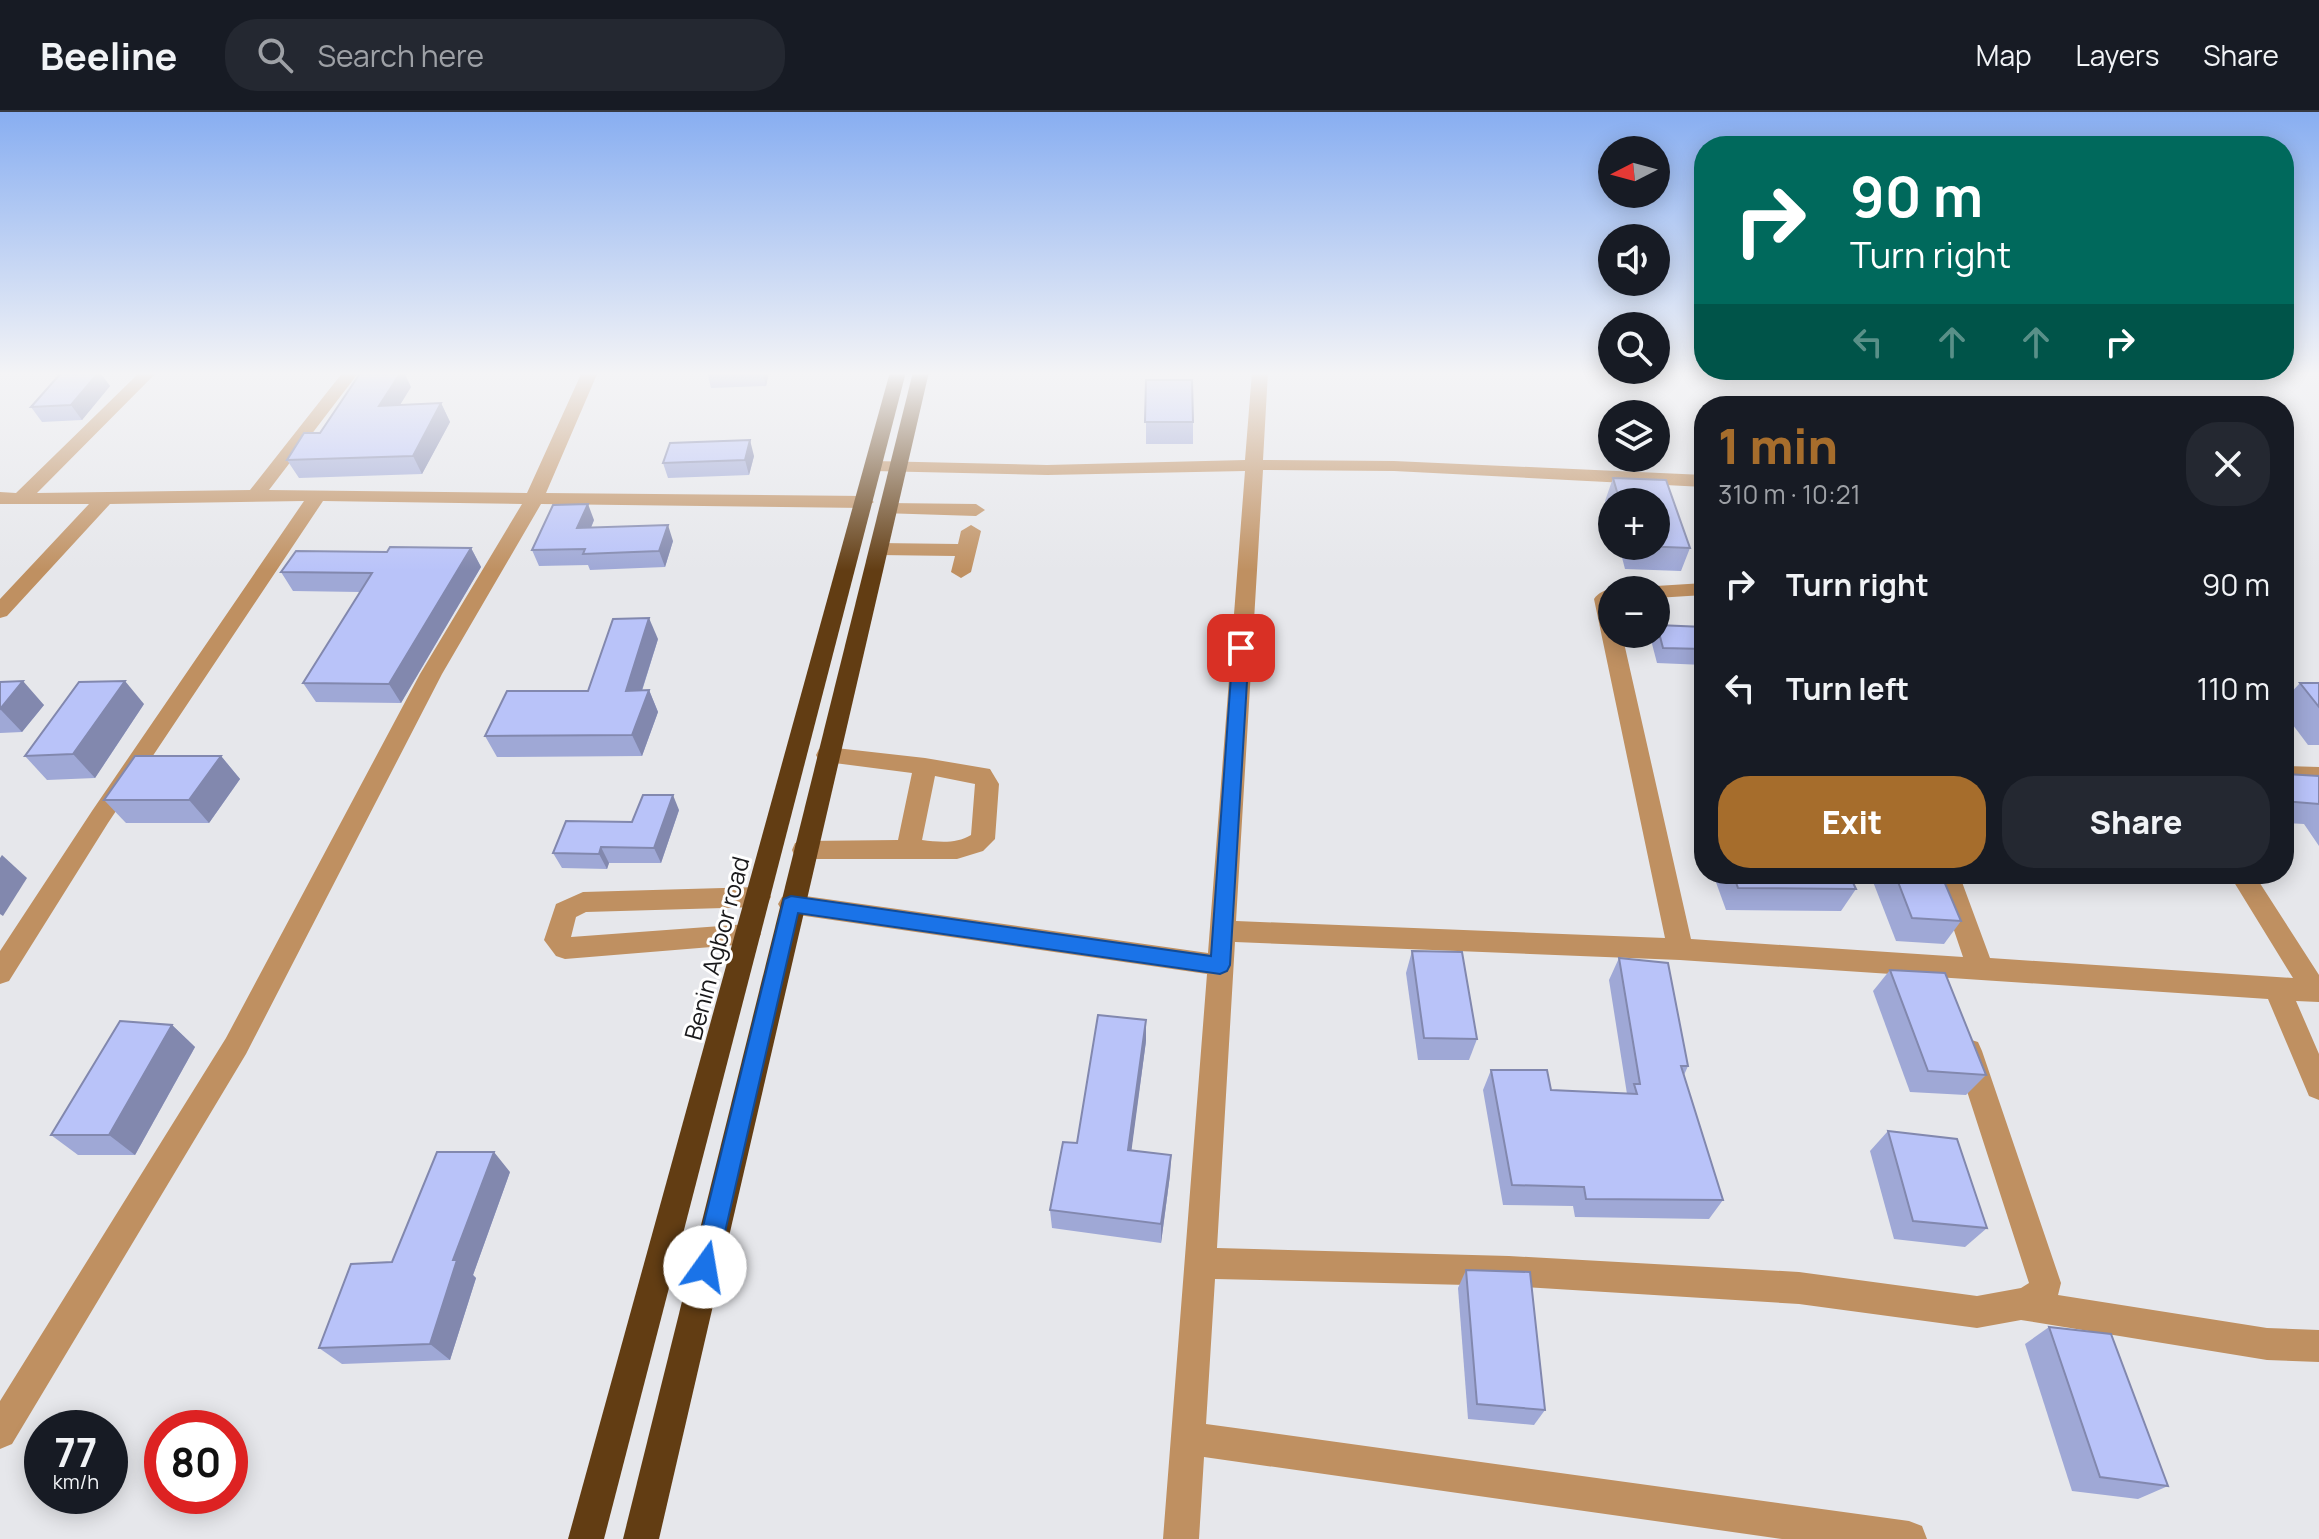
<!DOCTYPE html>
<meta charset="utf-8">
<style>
body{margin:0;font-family:Manrope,sans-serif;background:#242831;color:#f1f3f6;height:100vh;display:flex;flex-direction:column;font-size:30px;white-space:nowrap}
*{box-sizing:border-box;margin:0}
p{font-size:26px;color:#9ea1a6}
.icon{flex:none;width:44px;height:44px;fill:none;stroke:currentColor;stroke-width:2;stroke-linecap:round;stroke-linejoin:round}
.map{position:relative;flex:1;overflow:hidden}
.panel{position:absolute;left:1694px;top:284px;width:600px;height:488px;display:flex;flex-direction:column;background:#171b24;border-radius:32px;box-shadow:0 4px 20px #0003}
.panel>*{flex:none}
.top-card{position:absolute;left:1694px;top:24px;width:600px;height:244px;border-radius:32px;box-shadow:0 4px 20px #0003;background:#00695c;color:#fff;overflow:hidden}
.needle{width:52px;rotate:264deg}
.controls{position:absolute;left:1598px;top:24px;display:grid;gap:16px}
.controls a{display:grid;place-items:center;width:72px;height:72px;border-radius:50%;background:#171b24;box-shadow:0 4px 20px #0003;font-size:40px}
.speed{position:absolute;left:24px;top:1298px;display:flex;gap:16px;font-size:40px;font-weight:700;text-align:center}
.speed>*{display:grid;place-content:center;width:104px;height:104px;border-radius:50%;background:#171b24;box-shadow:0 4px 20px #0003;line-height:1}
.speed small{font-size:20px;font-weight:400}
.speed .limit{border:12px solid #d22;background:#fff;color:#111}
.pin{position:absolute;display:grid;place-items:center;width:68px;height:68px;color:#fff;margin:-34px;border-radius:16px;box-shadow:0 4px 12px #0006}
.me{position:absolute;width:88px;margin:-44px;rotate:13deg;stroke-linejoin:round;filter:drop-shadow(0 0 6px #0008)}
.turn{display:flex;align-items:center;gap:28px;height:168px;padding:0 24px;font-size:36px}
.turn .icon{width:104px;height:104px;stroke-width:2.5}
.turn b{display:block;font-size:56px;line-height:68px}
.lanes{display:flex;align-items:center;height:76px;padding:0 24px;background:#0003;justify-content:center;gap:40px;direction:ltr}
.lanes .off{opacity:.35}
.round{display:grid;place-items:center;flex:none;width:84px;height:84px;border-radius:32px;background:#242831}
.headline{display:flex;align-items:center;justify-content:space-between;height:136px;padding:0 24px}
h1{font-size:48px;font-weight:800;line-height:60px;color:#a66d2c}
.button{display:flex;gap:16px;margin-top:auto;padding:16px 24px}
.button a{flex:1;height:92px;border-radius:32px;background:#a66d2c;color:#fff;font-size:32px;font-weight:800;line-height:92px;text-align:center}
.button a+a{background:#242831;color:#f1f3f6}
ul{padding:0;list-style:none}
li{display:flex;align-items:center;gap:24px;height:104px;padding:0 24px}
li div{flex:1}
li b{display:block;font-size:30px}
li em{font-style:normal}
header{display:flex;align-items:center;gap:48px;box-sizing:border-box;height:112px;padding:0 40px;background:#171b24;border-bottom:2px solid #363941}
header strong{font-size:38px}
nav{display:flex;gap:44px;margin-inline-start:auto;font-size:28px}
.search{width:560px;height:72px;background:#242831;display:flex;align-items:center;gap:20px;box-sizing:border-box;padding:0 28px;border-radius:32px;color:#9ea1a6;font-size:30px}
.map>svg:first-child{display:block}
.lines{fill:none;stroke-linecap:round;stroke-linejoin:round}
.minor{fill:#bf9061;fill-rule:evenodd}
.highway{fill:#623d13;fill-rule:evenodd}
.wall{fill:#9fa8d6}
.shaded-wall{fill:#8288ae}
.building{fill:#b9c3f9;stroke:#8288ae;stroke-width:2}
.route{fill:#1a73e8;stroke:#114b97;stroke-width:2}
.labels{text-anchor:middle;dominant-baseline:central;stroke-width:6;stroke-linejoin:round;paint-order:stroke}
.street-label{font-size:24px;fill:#19191b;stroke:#fff}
</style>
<header>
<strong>Beeline</strong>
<div class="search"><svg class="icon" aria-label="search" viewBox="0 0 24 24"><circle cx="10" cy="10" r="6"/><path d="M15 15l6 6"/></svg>Search here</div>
<nav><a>Map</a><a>Layers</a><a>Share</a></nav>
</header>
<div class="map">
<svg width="2319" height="1427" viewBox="0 0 2319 1427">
<rect width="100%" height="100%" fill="#e6e7eb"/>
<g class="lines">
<g class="minor">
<path d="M140,260H157L37,381L250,378L343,260H359L269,378L527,381L582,260H598L546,381L865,384L874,390L865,396L541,392L442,562L246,942L12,1332L0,1337V1289L226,926L420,562L522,392L323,389L108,711L9,869L0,872V839L92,699L304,389L110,392L7,504L0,506V487L89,392H0V380L16,381Z"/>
<path d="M1252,260H1268L1263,348L1394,349L1704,363V375L1394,359L1263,358L1236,809L1665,826L1594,487C1599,479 1609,476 1617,478H1612V522H1622L1691,827L1963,845L1935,762H1959L1990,846L2293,866L2229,762H2254L2319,863V890L2296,889L2319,942V988L2309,984L2268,887L1680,848L1235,830L1217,1136L1509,1144L1799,1160L1977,1184L2021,1176L2029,1171L1954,939L1958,930L1968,927L1978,930L1982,939L2061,1171L2058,1183L2267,1216L2319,1218V1250L2267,1248L2021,1208L1977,1216L1799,1192L1509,1174L1215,1167L1206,1312L1909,1409L1922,1414L1927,1427H1782L1204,1345L1199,1427H1163L1207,862L791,802L782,799L778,792L782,785L791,782L1208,841L1245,359L1047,363L874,359L865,354L874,349L1047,353L1245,348Z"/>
<path d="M888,391L976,392L985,398L976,404L881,401L879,397L881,393Z"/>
<path d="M971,413L981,419L971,460L961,466L951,460L955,444L879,443L869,437L879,431L958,432L961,419Z"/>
<path d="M1704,471V483L1656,486V478H1647L1656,474Z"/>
<path d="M827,635L925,646L990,657L999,672L995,727L983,739L957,747H804L795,745L792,738L795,731L804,729L898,728L912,661L819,649L816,643L819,637ZM935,664L975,672L971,723C956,732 939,730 922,728Z"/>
<path d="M2284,654L2319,655V671L2284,670Z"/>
<path d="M758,775L767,778L771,785L767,792L758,795L586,800L576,805L571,825L748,812L757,815L761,822L757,829L748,832L565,847L556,844L544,828L556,792L583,780Z"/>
</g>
<g class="highway">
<path d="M890,260H906L604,1427H568Z"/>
<path d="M913,260H929L659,1427H623Z"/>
</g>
</g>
<g class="wall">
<path d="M86,260H100L110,274L82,308L42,310L31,295Z"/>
<path d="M707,260H769L766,274L711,276Z"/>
<path d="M1146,268L1193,310V332H1146Z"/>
<path d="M411,275L400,293L441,291L450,310L422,362L299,366L287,348L320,321Z"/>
<path d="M754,344L749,363L668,366L663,351Z"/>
<path d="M1613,366L1666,368L1690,436L1681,459L1625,457L1619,434H1656V390H1612V411L1605,389Z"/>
<path d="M594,408L591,416L673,429L665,455L590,458L588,453L539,454L532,438Z"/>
<path d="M471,436L481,455L401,591L316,590L303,571L360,480L293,479L281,460L387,440Z"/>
<path d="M1657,513L1704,515V553L1657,551L1651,528L1653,522H1656Z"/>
<path d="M658,527L642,579L649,578L658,600L642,644L497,645L485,624L588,579Z"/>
<path d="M0,570L44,593L22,620L0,621Z"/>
<path d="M2300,571H2319V633H2308L2284,601V588Z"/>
<path d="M144,592L95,666L47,668L25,644Z"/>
<path d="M221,644L240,667L209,711H126L104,688Z"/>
<path d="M2284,662L2319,664V734L2304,712L2284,711Z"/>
<path d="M679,698L661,751H609L607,757L562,756L553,741L632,710Z"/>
<path d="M1713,762H1849L1856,777L1841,799L1726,798Z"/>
<path d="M1870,762H1941L1961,809L1944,832L1896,829Z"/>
<path d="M1412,839L1477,927L1469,948H1418L1406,861Z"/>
<path d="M1619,846L1688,954L1684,963L1723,1088L1709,1107L1575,1105L1573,1094L1503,1093L1483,978L1491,958L1551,978L1627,982L1609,868Z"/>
<path d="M1890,858L1986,963L1966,983L1910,980L1873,879Z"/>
<path d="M172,913L195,935L135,1043H78L51,1023Z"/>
<path d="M1146,929L1131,1038L1171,1043L1170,1063L1161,1131L1052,1116L1050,1098L1077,1031Z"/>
<path d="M1888,1019L1987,1116L1965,1135L1894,1127L1870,1039Z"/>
<path d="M510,1060L473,1163L476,1166L450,1248L342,1252L319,1236L392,1150Z"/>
<path d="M1466,1158L1545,1298L1534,1313L1468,1307L1458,1176Z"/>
<path d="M2049,1215L2168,1374L2138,1387L2072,1379L2025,1232Z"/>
</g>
<g class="shaded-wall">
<path d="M99,260L110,274L82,308L71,293Z"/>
<path d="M401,260H404L411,275L388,312L379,294Z"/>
<path d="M763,260H769L766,274Z"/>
<path d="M441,291L450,310L422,362L413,344Z"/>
<path d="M750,328L754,344L749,363L745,348Z"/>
<path d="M588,392L594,408L584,432L577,416Z"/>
<path d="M668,413L673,429L665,455L659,439Z"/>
<path d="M471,436L481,455L401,591L389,572Z"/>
<path d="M649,506L658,527L635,600L626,579Z"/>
<path d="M23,569L44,593L22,620L0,597Z"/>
<path d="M125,569L144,592L95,666L73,642Z"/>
<path d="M649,578L658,600L642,644L632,623Z"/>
<path d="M221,644L240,667L209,711L189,688Z"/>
<path d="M673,683L679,698L661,751L654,736Z"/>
<path d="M601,735L609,751L607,757L599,742Z"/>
<path d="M2,743L27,766L3,804L0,802V746Z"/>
<path d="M1146,908V929L1129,1057L1128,1038Z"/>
<path d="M172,913L195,935L135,1043L109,1023Z"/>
<path d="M494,1040L510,1060L473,1163L476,1166L450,1248L430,1232L453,1148Z"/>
<path d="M1171,1043L1170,1063L1161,1131V1112Z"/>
</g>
<g class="building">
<path d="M99,260L71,293L31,295L61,261Z"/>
<path d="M361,260H401L379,294L441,291L413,344L287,348L304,321H320Z"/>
<path d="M707,260H739L706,261Z"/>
<path d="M1146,268H1192L1193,310H1145Z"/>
<path d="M750,328L745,348L663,351L670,331Z"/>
<path d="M1613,366L1666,368L1690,436L1640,434H1656V390H1620Z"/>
<path d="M588,392L577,416L668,413L659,439L583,442L585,437L532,438L553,393Z"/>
<path d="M390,435L471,436L389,572L303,571L372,461L281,460L296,439L387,440Z"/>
<path d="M649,506L626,579L649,578L632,623L485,624L507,579H588L613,507Z"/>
<path d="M1657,513L1704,515V537L1663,536Z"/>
<path d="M23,569L0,597V570Z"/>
<path d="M125,569L73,642L25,644L79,570Z"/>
<path d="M2300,571H2319V595Z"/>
<path d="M135,644H221L189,688H104Z"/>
<path d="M2284,662L2319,664V692L2284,689Z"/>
<path d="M643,683H673L654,736L601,735L599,742L553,741L566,709L632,710Z"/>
<path d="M1733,762H1849L1856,777L1738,776Z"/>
<path d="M1895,762H1941L1961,809L1912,806Z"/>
<path d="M1412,839L1462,840L1477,927L1424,926Z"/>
<path d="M1619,846L1668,851L1688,954H1681L1723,1088L1586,1087L1584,1075L1512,1073L1491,958H1547L1551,978L1637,982L1634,972H1640Z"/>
<path d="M1890,858L1945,861L1986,963L1928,959Z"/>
<path d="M1098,903L1146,908L1128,1038L1171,1043L1161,1112L1050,1098L1063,1030L1077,1031Z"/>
<path d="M120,909L172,913L109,1023H51Z"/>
<path d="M1888,1019L1957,1027L1987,1116L1913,1109Z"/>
<path d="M437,1040H494L453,1148H457L430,1232L319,1236L351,1152L392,1150Z"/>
<path d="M1466,1158L1530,1160L1545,1298L1477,1292Z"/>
<path d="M2049,1215L2111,1222L2168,1374L2100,1365Z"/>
</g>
<linearGradient id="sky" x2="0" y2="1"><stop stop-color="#88aef1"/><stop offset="0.57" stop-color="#f4f4f6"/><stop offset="1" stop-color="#f4f4f6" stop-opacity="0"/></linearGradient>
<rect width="2319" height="459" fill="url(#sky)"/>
<path class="route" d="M1241,531L1249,536L1230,853L1227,859L1220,862L798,801L717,1155L713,1163L705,1166L696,1163L693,1155L784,787L791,784L1211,844L1233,536Z"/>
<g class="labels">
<g class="street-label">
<text transform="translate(716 836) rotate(-75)">Benin Agbor road</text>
</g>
</g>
</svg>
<div class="controls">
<a><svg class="needle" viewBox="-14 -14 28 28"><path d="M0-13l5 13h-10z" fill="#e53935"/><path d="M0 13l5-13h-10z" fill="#9ea1a6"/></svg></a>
<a><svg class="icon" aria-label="sound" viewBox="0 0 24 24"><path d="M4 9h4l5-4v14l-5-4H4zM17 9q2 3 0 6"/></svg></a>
<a><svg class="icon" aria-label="search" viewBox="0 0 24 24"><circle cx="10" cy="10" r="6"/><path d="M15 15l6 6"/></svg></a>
<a><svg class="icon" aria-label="layers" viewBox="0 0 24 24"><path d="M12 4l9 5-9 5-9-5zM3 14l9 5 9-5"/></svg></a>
<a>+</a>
<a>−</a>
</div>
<div class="speed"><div>77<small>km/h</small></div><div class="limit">80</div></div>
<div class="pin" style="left:1241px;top:536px;background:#d93025"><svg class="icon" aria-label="arrive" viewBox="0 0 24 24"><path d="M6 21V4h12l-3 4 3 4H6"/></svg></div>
<svg class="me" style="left:705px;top:1155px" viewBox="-20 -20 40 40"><circle r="19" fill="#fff"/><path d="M0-13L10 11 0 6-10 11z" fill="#1a73e8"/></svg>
<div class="top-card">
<div class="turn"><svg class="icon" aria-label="right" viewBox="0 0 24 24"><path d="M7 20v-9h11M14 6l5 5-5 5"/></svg><div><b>90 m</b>Turn right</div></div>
<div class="lanes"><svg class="icon off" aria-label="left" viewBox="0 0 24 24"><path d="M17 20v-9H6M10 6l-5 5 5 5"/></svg><svg class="icon off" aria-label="ahead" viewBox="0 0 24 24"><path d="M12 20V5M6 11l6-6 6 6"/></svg><svg class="icon off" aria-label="ahead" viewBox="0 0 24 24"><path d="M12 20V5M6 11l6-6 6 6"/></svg><svg class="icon" aria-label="right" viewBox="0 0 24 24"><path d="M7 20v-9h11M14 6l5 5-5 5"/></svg></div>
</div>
<section class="panel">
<div class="headline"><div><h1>1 min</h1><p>310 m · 10:21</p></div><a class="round"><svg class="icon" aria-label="close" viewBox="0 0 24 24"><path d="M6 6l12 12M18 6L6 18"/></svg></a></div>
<ul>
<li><svg class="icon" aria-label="right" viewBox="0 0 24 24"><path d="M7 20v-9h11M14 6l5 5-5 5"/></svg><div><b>Turn right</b></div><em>90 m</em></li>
<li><svg class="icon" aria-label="left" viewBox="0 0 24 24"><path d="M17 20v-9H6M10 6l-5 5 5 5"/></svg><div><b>Turn left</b></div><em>110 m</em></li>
</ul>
<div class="button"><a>Exit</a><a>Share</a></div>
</section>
</div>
